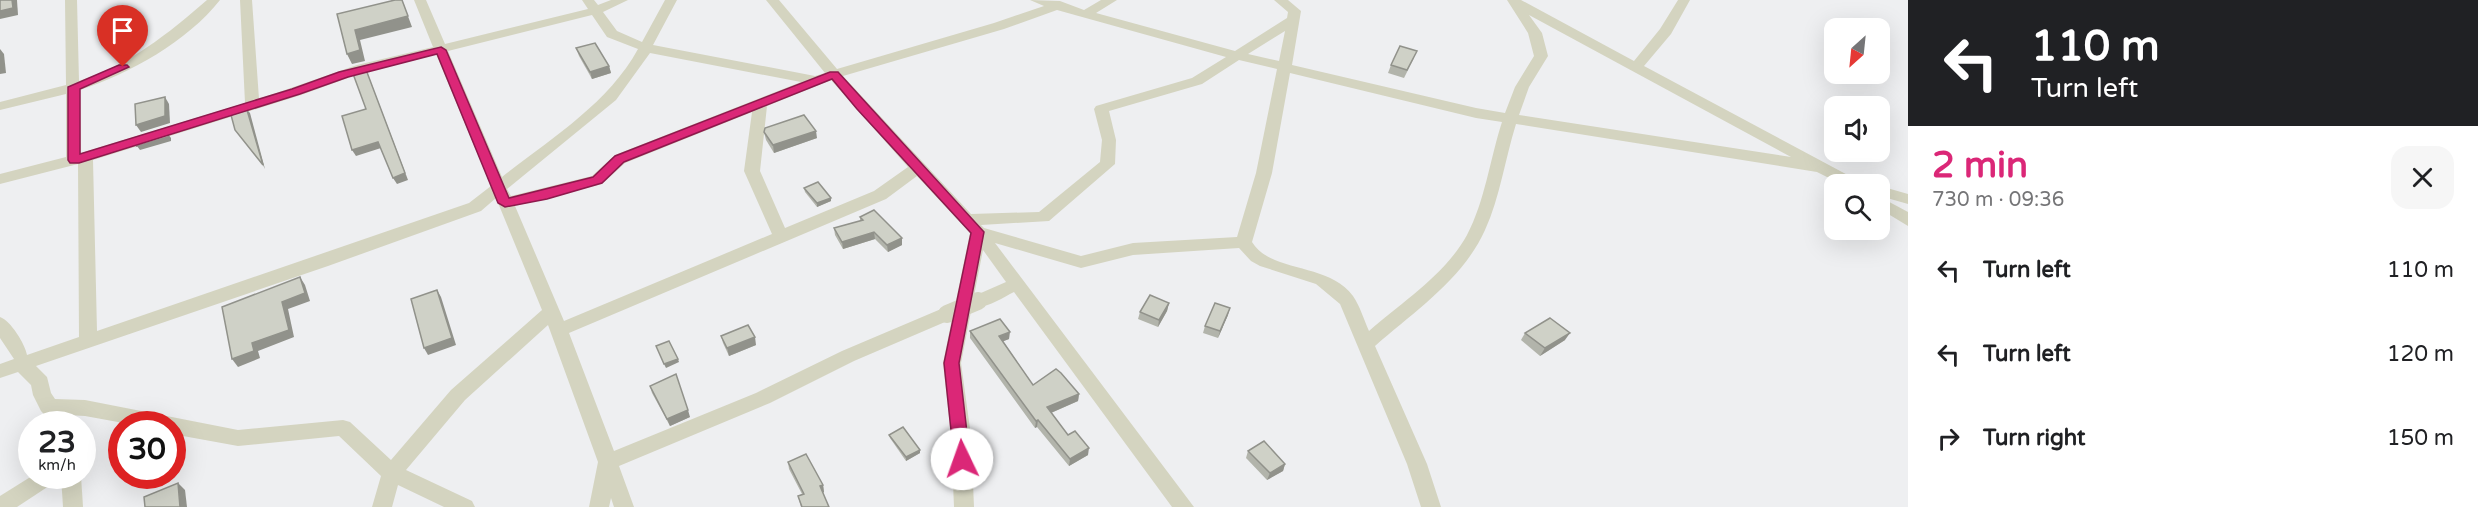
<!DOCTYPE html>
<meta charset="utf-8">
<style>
body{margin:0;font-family:"Varela Round",sans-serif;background:#f6f6f6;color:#202124;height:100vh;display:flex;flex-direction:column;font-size:22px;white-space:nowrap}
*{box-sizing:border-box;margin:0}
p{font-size:20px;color:#757577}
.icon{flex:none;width:33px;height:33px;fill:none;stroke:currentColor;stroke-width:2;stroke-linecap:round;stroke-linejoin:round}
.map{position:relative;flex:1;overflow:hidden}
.sheet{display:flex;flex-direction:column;background:#fff;width:570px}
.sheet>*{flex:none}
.hud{background:#202124;color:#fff;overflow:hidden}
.needle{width:39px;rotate:207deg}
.fabs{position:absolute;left:1824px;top:18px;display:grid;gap:12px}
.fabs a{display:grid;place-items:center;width:66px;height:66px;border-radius:12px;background:#fff;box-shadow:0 6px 24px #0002;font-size:30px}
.speed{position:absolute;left:18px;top:411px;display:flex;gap:12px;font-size:30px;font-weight:700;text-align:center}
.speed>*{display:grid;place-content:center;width:78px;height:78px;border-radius:50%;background:#fff;box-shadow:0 6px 24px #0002;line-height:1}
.speed small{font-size:15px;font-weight:400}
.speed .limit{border:9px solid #d22;background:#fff;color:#111}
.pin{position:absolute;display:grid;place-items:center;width:51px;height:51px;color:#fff;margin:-62px -26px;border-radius:50% 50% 50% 0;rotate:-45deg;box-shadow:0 0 6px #0007}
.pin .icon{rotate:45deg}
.me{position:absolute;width:66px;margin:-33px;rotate:357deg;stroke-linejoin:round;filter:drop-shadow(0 0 4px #0008)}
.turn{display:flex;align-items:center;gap:21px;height:126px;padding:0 24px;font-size:27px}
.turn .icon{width:78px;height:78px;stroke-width:2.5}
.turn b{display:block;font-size:42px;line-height:51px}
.round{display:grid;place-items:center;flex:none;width:63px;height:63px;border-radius:18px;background:#f6f6f6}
.overview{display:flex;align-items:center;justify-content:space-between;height:102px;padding:0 24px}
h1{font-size:36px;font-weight:800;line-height:45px;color:#db2777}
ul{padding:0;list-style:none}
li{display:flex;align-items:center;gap:18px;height:84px;padding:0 24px}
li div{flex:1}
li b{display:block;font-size:22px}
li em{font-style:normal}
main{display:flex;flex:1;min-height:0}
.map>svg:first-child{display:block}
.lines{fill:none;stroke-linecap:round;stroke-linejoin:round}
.street{fill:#d4d4c0;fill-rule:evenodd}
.street-bridge{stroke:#d4d4c0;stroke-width:18}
.wall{fill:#b2b4ab}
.shaded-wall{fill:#91928b}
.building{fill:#cfd1c7;stroke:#91928b;stroke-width:1.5}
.route{fill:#db2777;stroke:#8e194d;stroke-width:1.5}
</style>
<main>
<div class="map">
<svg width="1908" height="507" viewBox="0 0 1908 507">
<rect width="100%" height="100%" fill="#eeeff1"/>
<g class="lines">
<g class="street">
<path d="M65,0H77L79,81C129,65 168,34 207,0H220C188,41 129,74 80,90L81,153L245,103L240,0H252L259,99L357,65L433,47L414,0H426L445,44L588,9L582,0H594L598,5L611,0H628L603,12L617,31L642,42L665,0H677L653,45L815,76L825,73L766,0H779L837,69L994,23L1044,6L1030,0L1060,1L1084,10L1101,0H1117L1096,13L1235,51L1287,18L1288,12L1274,0H1288L1301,11L1292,65L1476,108L1505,113L1515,87L1534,56L1528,33L1507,0H1521L1634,61L1660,29L1678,0H1690L1671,34L1644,66L1857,180L1860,184H1841L1817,172L1516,124C1505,159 1500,197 1485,230C1463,279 1415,311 1375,346L1427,464L1441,507H1421L1407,464L1340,304L1316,284L1260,266L1251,261L1239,248L1133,255L1081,268L995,243L1194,507H1172L1014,292C1002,298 985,310 972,306L961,363L971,436L974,507H954L951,436L943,363L952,319L854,361L770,403L619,466L634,507H614L611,498L609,507H589L598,462L548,325L465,400L406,470L472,501L475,507H444L398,485L392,507H372L381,476L339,436L238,446L172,434V424H129L85,416L67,415L72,424H53L41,411L33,395L31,385L18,372L0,378V364L14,359L0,338V317C11,321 25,344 27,355L79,337L78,164L0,184V174L66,157V94L0,110V102L66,85ZM1057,10L1226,57L1192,78L1096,106L1094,109L1102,140L1100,162L1039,212L971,214L843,76L1004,29ZM592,15L607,37L638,49C608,104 550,139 502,177L448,51ZM1529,15L1791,157L1519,115L1529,87L1548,56L1542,33ZM1285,31L1279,61L1248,54ZM650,53L801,82L615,155L592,176L511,196L507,189L616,100ZM436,54L491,186L469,203L97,331L93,160L301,95L367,71ZM1239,60L1277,69L1256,173L1237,237L1133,243L1081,256L984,228L981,225L1049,221L1115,164L1116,140L1109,111L1202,84ZM1290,73L1476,118L1502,122C1490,159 1485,201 1467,235C1445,275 1402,302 1369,331C1364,320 1360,306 1353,296C1328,262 1272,274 1252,242L1272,173ZM831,80L908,167L874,191L785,228L760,171L767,106ZM752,112L744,171L772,234L564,321L515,206L602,184L625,163ZM917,176L970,233L954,310L947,307L941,309L842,351L756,393L614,451L569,333L886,199ZM496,198L542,310L451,390L391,460L350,422L343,420L238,430L85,400L55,399L51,393L47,377L36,366L328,266L481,211ZM983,250L1006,282L974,296Z"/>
<path d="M1880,186L1908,194V204L1880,196Z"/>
<path d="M1880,197L1908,212V226L1880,209Z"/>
<path d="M32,476H58L55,482L17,507H0V496Z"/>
<path d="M61,476H81L83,507H63Z"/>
</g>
<path class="street-bridge" d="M947,314L978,301"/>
</g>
<g class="wall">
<path d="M576,48L609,66L611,73L592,79L579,56Z"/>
<path d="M1414,58L1404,78L1388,73L1391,65Z"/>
<path d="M764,132L817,138L774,153L766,140Z"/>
<path d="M804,188L831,201L817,207L805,192Z"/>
<path d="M860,217L902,245L888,252L875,239L843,249L835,235L834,228L860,221Z"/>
<path d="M1169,303L1167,311L1158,327L1138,319L1140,312Z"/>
<path d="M1228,315L1218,338L1203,333L1205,326Z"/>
<path d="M970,331L1009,339L1003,341L1033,385L1079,394L1078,401L1051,413L1068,435L1088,455L1069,466L1037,427L1035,428L970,338Z"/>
<path d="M1525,333L1565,340L1540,356L1521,340Z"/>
<path d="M721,336L756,345L729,356L723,343Z"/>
<path d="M650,386L690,417L670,426L652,393Z"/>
<path d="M889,435L920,450V453L906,461L890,438Z"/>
<path d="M1248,451L1285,464L1283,471L1267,480L1246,458Z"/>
<path d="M788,462L823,485L824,492L823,493L829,507H801L798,496L802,494L789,469Z"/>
</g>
<g class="shaded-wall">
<path d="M12,0H17L18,15L0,19V11Z"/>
<path d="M402,0L412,27L360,40L365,61L352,64L347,54L355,30Z"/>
<path d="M0,49L4,54L6,73L0,74Z"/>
<path d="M609,66L611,73L592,79L590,72Z"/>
<path d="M365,67L408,180L397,184L393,178Z"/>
<path d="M165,97L169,104L170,123L141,132L136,125Z"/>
<path d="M247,110L250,113L265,169L263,165Z"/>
<path d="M816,131L817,138L774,153L773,145Z"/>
<path d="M168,134L171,138V141L140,150L137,146Z"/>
<path d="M378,142L381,148L356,156L352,150Z"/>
<path d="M831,198V201L817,207V203Z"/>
<path d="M874,232L875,239L843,249L842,242Z"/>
<path d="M902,238V245L888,252L887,245Z"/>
<path d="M300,277L305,285L310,301L288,309L294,337L258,351L260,358L238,367L232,359L252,343Z"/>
<path d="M437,290L441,297L456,345L428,355L424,348Z"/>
<path d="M1169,303L1167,311L1158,327L1159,320Z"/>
<path d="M1230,308L1228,315L1218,338L1220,331Z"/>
<path d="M1010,332L1009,339L999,343V336Z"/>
<path d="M1570,333L1565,340L1540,356L1545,348Z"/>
<path d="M755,337L756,345L729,356L727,348Z"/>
<path d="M678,359L679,362L666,368L664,364Z"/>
<path d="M1079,394L1078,401L1046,415L1047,407Z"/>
<path d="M688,410L690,417L670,426L667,419Z"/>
<path d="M1038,420L1037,427L1035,428L1036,421Z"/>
<path d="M1089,448L1088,455L1069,466L1070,459Z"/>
<path d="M920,450V453L906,461V457Z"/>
<path d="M1285,464L1283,471L1267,480L1270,473Z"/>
<path d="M178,483L185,490L187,507H180Z"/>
<path d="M823,485L824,492L821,493L820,486Z"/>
</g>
<g class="building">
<path d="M0,0H12L13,8L0,11Z"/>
<path d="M395,0H402L408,16L355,30L360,50L347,54L337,14Z"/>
<path d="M595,43L609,66L590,72L576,48Z"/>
<path d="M1400,46L1417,51L1407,70L1391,65Z"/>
<path d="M365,67L405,173L393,178L378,142L352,150L342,116L366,109L352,71Z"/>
<path d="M165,97V116L136,125L135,104Z"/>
<path d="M247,110L263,165L235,130L231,115Z"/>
<path d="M804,115L816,131L773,145L764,132L765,128Z"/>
<path d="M168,134V137L137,146L138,144Z"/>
<path d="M818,182L831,198L817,203L804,188Z"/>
<path d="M874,210L902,238L887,245L874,232L842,242L834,228L863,220L860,217Z"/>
<path d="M300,277L305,293L282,302L289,330L252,343L254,351L232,359L222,307Z"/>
<path d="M437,290L452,338L424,348L411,299Z"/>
<path d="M1150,295L1169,303L1159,320L1140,312Z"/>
<path d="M1215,303L1230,308L1220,331L1205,326Z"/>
<path d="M1550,318L1570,333L1545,348L1525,333Z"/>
<path d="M1000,319L1010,332L999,336L1033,385L1056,369L1061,373L1079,394L1047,407L1068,435L1075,431L1089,448L1070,459L1038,420L1036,421L970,331Z"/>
<path d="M748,325L755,337L727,348L721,336Z"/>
<path d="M669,341L678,359L664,364L656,346Z"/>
<path d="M676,374L688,410L667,419L650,386Z"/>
<path d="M903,427L920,450L906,457L889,435Z"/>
<path d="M1264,441L1285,464L1270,473L1248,451Z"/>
<path d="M806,454L823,485L820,486L829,507H802L798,496L804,494L788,462Z"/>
<path d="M178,483L180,507H145L144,497Z"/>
</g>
<path class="route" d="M441,47L446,50L509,198L593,177L615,156L830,72H838L984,232L959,363L970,459L968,464L962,466L956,464L954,459L944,363L971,233L857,109L832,79L624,162L602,183L547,199L505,207L498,203L437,54L348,77L300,94L79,163H70L68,160V87L119,65H127L129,67L80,89V154L292,89L339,72Z"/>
</svg>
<div class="fabs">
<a><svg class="needle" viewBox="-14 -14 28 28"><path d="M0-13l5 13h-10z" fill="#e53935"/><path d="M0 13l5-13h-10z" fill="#757577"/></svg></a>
<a><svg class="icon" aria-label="sound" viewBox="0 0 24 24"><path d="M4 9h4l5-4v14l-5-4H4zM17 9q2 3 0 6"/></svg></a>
<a><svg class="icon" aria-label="search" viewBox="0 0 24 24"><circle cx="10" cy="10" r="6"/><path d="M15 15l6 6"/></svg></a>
</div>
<div class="speed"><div>23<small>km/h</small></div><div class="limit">30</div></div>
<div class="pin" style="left:123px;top:67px;background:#d93025"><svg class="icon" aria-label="arrive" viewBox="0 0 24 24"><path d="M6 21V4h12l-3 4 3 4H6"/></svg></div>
<svg class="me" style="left:962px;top:459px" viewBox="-20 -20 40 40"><circle r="19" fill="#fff"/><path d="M0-13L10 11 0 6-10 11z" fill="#db2777"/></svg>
</div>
<section class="sheet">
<div class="hud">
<div class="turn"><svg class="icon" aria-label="left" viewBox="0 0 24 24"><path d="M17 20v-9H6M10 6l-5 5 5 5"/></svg><div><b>110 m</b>Turn left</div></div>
</div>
<div class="overview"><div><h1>2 min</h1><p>730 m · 09:36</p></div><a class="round"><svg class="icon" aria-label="close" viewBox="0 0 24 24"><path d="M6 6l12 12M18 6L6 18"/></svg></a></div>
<ul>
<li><svg class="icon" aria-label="left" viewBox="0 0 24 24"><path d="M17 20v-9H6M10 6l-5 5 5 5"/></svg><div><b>Turn left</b></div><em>110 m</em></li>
<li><svg class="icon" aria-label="left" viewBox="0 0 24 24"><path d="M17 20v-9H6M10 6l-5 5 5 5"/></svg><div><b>Turn left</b></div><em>120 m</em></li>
<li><svg class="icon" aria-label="right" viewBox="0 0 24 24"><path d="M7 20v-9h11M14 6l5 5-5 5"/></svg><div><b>Turn right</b></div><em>150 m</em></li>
</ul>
</section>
</main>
